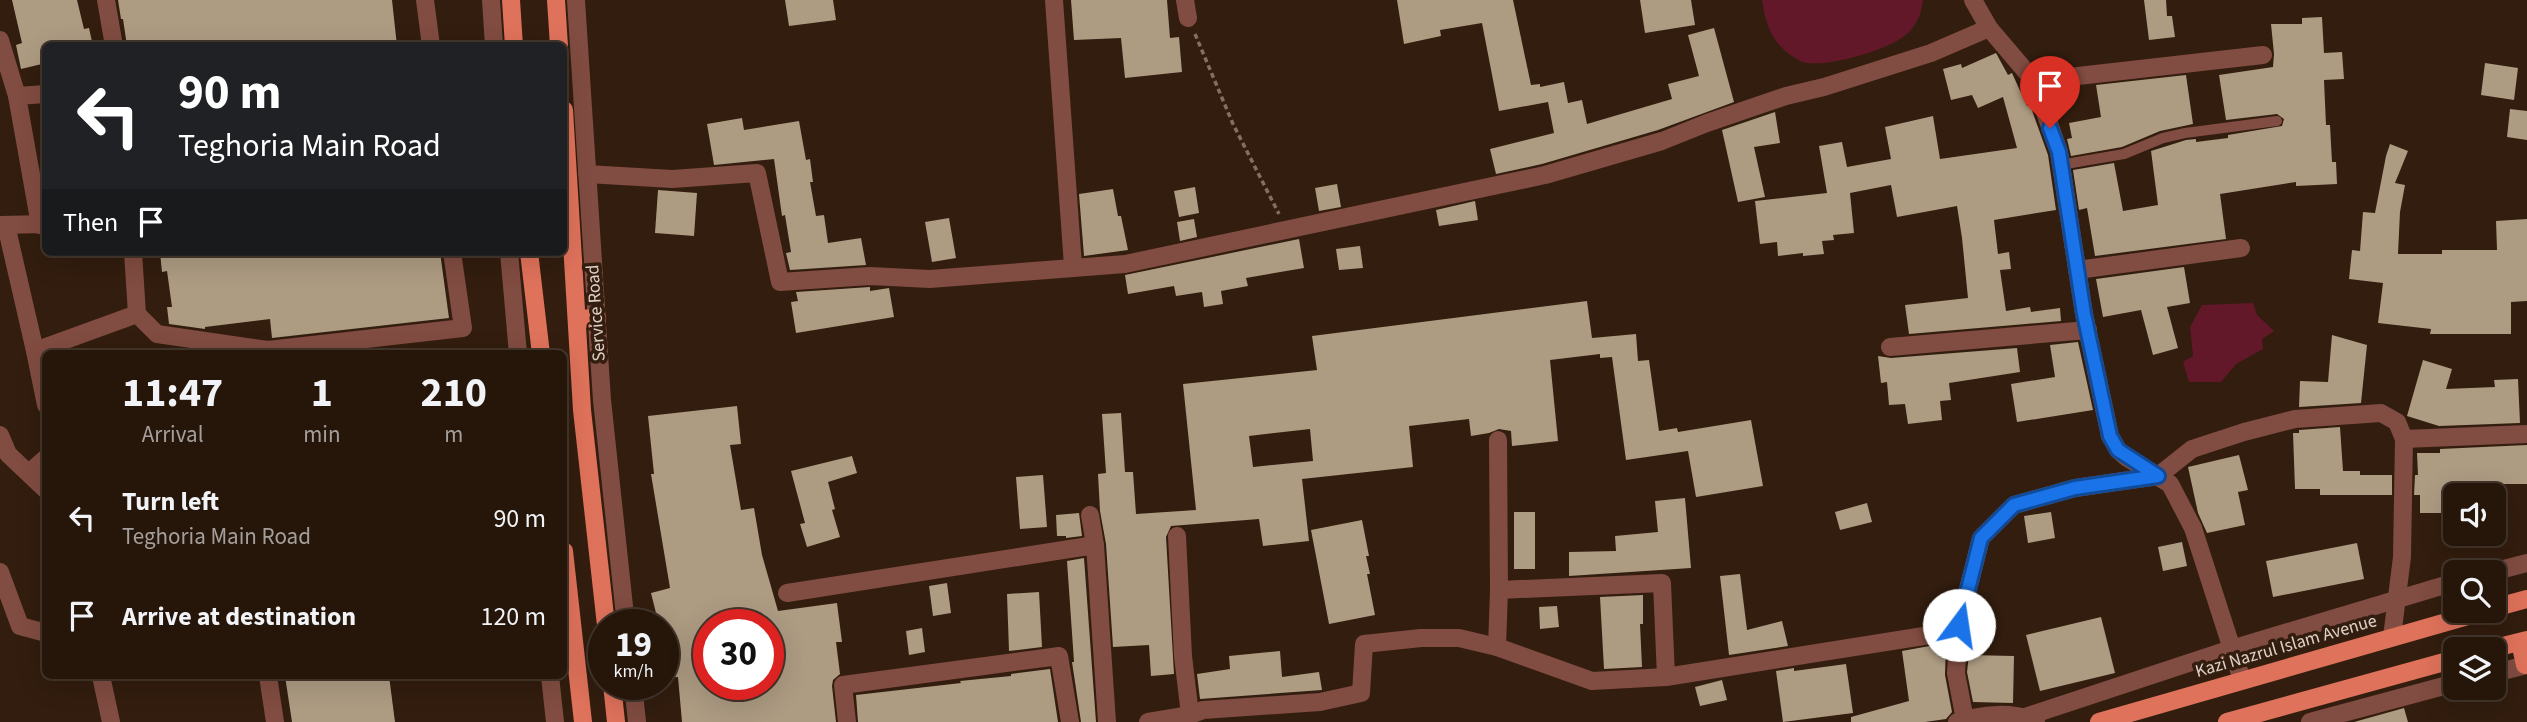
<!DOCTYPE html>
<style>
body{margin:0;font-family:"Source Sans 3",sans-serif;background:#322318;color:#f1f3f6;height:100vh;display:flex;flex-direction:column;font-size:26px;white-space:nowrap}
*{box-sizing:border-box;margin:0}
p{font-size:23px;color:#a49f9c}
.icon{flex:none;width:38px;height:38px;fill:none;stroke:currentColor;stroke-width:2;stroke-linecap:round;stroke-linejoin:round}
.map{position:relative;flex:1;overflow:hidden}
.side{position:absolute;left:42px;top:350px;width:525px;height:329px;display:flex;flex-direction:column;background:#26160a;border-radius:10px;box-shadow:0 7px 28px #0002,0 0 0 2px #42352b}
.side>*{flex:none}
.hud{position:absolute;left:42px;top:42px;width:525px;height:214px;border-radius:10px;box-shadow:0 7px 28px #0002,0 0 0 2px #42352b;background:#202124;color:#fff;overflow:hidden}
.fabs{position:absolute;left:2443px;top:483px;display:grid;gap:14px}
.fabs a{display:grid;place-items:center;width:63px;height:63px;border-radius:10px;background:#26160a;box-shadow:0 7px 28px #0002,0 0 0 2px #42352b;font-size:35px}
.speed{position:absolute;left:588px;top:609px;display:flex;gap:14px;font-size:35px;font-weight:700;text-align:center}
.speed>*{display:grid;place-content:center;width:91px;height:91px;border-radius:50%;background:#26160a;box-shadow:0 7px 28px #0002,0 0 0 2px #42352b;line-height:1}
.speed small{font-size:18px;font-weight:400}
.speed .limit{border:10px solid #d22;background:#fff;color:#111}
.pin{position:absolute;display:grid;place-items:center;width:60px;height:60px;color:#fff;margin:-72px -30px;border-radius:50% 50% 50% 0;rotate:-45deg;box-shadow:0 0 7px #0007}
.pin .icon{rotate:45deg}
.me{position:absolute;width:77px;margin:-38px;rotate:14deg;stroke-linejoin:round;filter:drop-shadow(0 0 5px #0008)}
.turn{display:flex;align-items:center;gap:24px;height:147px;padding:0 21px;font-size:32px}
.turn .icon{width:91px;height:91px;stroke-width:2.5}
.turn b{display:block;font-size:49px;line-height:60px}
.then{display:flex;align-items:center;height:66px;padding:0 21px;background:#0003;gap:14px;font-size:26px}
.eta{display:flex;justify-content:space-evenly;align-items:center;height:119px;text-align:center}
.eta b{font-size:42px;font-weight:700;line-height:49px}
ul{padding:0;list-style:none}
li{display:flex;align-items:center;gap:21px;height:98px;padding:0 21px}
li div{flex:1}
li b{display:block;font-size:26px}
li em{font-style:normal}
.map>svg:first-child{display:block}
.water{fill:#621829}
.building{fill:#ad9b82;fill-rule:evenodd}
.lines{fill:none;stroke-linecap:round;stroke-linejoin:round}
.path{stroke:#827064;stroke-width:3.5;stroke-dasharray:5 3.5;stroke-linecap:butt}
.service{stroke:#814c41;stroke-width:10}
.minor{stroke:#814c41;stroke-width:18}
.tertiary{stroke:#814c41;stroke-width:18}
.primary{stroke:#df725b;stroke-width:18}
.route-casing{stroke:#114b97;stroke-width:18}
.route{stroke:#1a73e8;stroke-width:12}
.labels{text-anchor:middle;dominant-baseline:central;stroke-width:7;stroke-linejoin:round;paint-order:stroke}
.street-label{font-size:18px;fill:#e0d1c8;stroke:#321d0e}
</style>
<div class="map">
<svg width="2527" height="722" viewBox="0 0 2527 722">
<rect width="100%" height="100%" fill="#321d0e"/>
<g class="water">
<path d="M1762,0H1923C1921,14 1918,23 1908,33C1893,49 1820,71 1800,61C1774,47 1766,28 1762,0Z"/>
<path d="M2253,303L2257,315L2274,331L2262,339L2263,349L2236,364L2221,382H2189L2183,362L2193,356L2190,327L2202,305Z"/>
</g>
<g class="building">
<path d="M12,0H77L84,29L89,28L93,46H46V63L21,69L16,45L22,43Z"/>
<path d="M118,0H392L397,46H127L123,19H121Z"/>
<path d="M785,0H833L836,20L789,26Z"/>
<path d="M1071,0H1167L1170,38L1179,37L1182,72L1125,78L1121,38L1074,40Z"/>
<path d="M1397,0H1513L1531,85L1540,84V87L1564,82L1568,103L1582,100L1587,124L1672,99L1668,84L1699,76L1688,35L1714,28L1734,102L1658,130L1542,164L1496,174L1490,149L1554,133L1548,102L1499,111L1482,23L1440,30L1441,36L1404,44Z"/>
<path d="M1640,0H1691L1695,25L1645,33Z"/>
<path d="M2144,0H2166L2167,16H2172L2175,37L2149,40Z"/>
<path d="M2322,17L2324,53L2342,52L2344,79L2324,80L2326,125H2330L2332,162H2336L2337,184L2296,186V182L2220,194L2226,239L2095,256L2087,208L2079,210L2073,170L2114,163L2123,211L2158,205L2151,151L2186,140L2196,139V142L2228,138V135L2282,126L2284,119L2277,114L2226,120L2219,75L2273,67L2274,54L2271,24H2302V18Z"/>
<path d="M1996,53L2008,75L2012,73L2027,106L2030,105L2048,155L2056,210L1994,220L1998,254L2009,252L2011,269L2000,270L2006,311L2030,307L2031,312L2060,308L2061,321L1909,334L1905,305L1968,298L1962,238L1957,206L1897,217L1891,185L1850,193L1854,233L1833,235L1834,240L1822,241L1824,254L1803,256V253L1778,256L1777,242L1760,244L1755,201L1827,193L1819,146L1842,142L1847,167L1891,159L1885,127L1933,116L1940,159L2017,148L2003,97L1978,108L1972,95L1951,100L1943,69L1961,64L1962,68Z"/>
<path d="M2485,63L2518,68L2514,100L2481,95Z"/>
<path d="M2186,75L2193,124L2160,131L2122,147L2071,156L2067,139L2072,138L2069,123L2101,117L2096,85Z"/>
<path d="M2510,109L2527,111V140L2507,137Z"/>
<path d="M1775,112L1780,143L1754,147L1765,197L1738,202L1722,130Z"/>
<path d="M742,118L744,130L799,121L806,160L810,159L813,182H810L816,216L824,215L828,243L861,238L866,265L790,270L786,253L791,252L785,215L782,216L774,159L714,165L707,124Z"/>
<path d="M2390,144L2408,151L2395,183L2405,185L2400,212L2398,254H2442V250H2497L2496,221L2527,219V301L2511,302V334H2430L2431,329L2378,323L2383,283L2349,279L2352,250L2360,251L2363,212L2375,213L2386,156Z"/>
<path d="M1337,184L1341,207L1319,211L1315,188Z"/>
<path d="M1195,187L1199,213L1179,217L1174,191Z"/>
<path d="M1113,189L1118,216H1121L1128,250L1084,256L1079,194Z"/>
<path d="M658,190L697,193L694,236L655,233Z"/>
<path d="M1475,201L1478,220L1439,226L1436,210Z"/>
<path d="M949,218L956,258L932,262L925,222Z"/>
<path d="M1194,219L1197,237L1180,241L1177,222Z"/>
<path d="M1299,239L1304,268L1246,278L1248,286L1221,291L1223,304L1204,307L1202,292L1176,296L1174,286L1128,294L1125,275Z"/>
<path d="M1360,246L1363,268L1339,270L1336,249Z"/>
<path d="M160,252H440L449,318L272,338L270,319L205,327V329L169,324L167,307H172L167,271L162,272Z"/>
<path d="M2184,267L2190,303L2167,307L2178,348L2153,355L2141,310L2103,317L2096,279Z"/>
<path d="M870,287V291L889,288L894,317L796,333L791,302L798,301L796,292Z"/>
<path d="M1587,301L1592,338L1636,334L1638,361L1649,360L1659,431L1677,428L1678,432L1751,420L1763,486L1696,497L1688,451L1626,460L1612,357L1600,358V354L1550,360L1558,441L1512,446L1511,431L1499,429L1489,433L1471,436L1469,419L1409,426L1413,467L1302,479L1309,541L1263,546L1259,519L1171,526L1166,537L1174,674L1151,676L1149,645L1113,647L1106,544L1100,511L1098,474L1106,473L1102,414L1121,413L1125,472H1133L1136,514L1196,510L1183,384L1317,370L1312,336ZM1310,429L1313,461L1253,467L1249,436Z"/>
<path d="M2332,335L2367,345L2361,403L2299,407L2300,381L2328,382Z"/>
<path d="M2078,342L2093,410L2017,422L2011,384L2055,377L2050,345Z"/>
<path d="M2017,348L2020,372L1949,383L1951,400L1940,401L1942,420L1908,424L1905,404L1889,405L1887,382L1881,383L1878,356L1891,358Z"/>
<path d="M2423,360L2452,369L2446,389L2495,387L2494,380L2518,379L2520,423L2439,426L2407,416Z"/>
<path d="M737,406L741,444L730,445L741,510L754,508L762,555L778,611L837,603L842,642H836L840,674L833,680L832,686L836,722H682L678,677L665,678L663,625H659L651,593L670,588L651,474H654L648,416ZM709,625H768V684H760L761,695L729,698L727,684H709Z"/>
<path d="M2340,427L2343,471H2360V475H2392V495H2320V489H2295L2293,433H2299V430Z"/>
<path d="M2527,445V484H2463V495H2455V513H2420V495H2414L2415,475H2418L2417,453H2440V449Z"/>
<path d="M2239,455L2248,490L2238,492L2245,525L2207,533L2198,513L2188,467Z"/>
<path d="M852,456L857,473L828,482L835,509L832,510L840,537L807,547L800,524L805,523L791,471Z"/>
<path d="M1043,475L1047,527L1020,529L1016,477Z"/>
<path d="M1685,498L1691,568L1569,576V552L1616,551L1615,536L1658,532L1655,501Z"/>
<path d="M1867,503L1872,522L1840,530L1835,512Z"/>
<rect x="1514" y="512" width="21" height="57"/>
<path d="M2051,512L2055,538L2028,543L2024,516Z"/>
<path d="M1079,513L1082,536L1066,538V536H1057L1056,515Z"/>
<path d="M1362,520L1369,556H1366L1370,574H1367L1375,615L1329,624L1311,530Z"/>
<path d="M2182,542L2187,566L2163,571L2158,547Z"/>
<path d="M2357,543L2364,579L2273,597L2266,561Z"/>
<path d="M1084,558L1096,722H1081L1072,662H1074L1067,561Z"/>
<path d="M1740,574L1747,630L1782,621L1788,646L1729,655L1720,576Z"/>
<path d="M947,583L951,613L933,616L929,586Z"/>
<path d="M1039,592L1042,647L1009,651L1007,594Z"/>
<path d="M1643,595V624H1640L1642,667L1604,669L1600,597Z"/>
<path d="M1557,606L1559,627L1540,629L1539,607Z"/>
<path d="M2101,617L2115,673L2040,691L2026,635Z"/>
<path d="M922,628L925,652L909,655L906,631Z"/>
<path d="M1946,643L1945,675L1952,712L1946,719L1925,722H1851V717L1909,701L1902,651Z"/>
<path d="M1280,651L1282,677L1319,672L1322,690L1200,699L1197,674L1230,669L1229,656Z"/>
<path d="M1969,655L2014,656L2013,703L1973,702L1967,672Z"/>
<path d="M1846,664L1853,713L1783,722L1776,671L1794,668V671Z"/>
<path d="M1050,669L1058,722H858L856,695L961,683L960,681L1011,676V674Z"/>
<path d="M285,676H389L395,722H292Z"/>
<path d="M1722,680L1727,700L1700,706L1695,687Z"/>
<path d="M2404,708L2408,722H2354Z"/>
</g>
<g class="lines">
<path class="path" d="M1195,34L1233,124L1279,214"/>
<path class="service" d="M2060,165L2124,154L2163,138L2185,133L2277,121"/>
<g class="minor">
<path d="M106,0L114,46"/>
<path d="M425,0L431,46"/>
<path d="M1054,0L1073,266"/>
<path d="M1185,0L1188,18"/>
<path d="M0,40L17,96"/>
<path d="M2034,81L2263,55"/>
<path d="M587,174L672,179L757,173L780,282L870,276L930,279L1125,264L1545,175L1662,141L1707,123L1786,96L1824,87L1931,53L1989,28"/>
<path d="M0,225L46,224"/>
<path d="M6,225L35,351"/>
<path d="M40,225L17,96L46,94"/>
<path d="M133,252L137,314L157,334L268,350L463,328L452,252"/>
<path d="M2077,270L2241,248"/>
<path d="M1890,347L2088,330"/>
<path d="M46,405L35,351L137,314"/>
<path d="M0,435L8,454L46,490"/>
<path d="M2404,439L2527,434"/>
<path d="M29,473L46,458"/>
<path d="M1090,515L1095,545"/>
<path d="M1177,536L1183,656L1190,715"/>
<path d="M0,572L20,626L46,633"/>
<path d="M1499,590L1662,583L1666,677"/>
<path d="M787,593L1095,545L1107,722"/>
<path d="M1959,625L1956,673L1965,720"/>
<path d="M1497,647L1499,590L1498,440"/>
<path d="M101,676L111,722"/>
<path d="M268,676L275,722"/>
<path d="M847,722L843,685L1059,656L1070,722"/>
<path d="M1148,722L1190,715L1203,710L1320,702L1361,693L1364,644L1421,638H1459L1497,647L1592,681L1666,677L1930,635L1959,625L1981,538L2014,505L2075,488L2158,476L2192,449L2244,432L2295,419L2381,413L2397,422L2404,439L2402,557L2392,637"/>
</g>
<g class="tertiary">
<path d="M491,0L494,46"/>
<path d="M576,0L602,400L626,625"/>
<path d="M1973,0L1989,28L2034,81L2059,152L2084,314L2110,436L2118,450L2126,457L2170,484L2193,528L2242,680"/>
<path d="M509,252L518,354"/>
<path d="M2492,572L2527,563"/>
<path d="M2494,673L2527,665"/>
<path d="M550,676L555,722"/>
<path d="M633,684L637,722"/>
<path d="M2025,717L2231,649L2455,582"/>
<path d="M1957,722C1982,714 2013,711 2036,722"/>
<path d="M2310,722L2455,683"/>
</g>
<g class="primary">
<path d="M511,0L514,46"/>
<path d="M556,0L559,46"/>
<path d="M564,110L582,410L606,625"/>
<path d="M529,252L541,354"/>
<path d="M577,319L597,318"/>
<path d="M564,551L583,722"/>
<path d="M2494,608L2527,599"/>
<path d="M2520,642L2525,665"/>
<path d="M2491,649L2527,640"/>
<path d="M612,684L616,722"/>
<path d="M2099,722L2485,611"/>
<path d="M2227,722L2455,659"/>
</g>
</g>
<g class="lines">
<g class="route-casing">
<path id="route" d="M1959,625L1981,538L2014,505L2075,488L2158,476L2118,450L2110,436L2084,314L2059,152L2050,128"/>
</g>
<use href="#route" class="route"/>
</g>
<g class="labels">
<g class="street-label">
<text transform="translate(596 313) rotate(-94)">Service Road</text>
<text transform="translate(2286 646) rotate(-16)">Kazi Nazrul Islam Avenue</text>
</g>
</g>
</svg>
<div class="fabs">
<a><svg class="icon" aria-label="sound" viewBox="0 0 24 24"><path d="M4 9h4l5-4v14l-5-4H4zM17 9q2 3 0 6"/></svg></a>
<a><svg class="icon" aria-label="search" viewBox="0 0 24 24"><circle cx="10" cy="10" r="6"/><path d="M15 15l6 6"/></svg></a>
<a><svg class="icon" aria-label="layers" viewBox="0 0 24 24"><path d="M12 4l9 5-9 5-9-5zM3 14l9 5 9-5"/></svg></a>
</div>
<div class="speed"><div>19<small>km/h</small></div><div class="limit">30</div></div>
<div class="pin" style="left:2050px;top:128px;background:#d93025"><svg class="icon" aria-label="arrive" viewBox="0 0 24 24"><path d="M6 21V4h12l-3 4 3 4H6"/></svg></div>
<svg class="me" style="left:1959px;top:625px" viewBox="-20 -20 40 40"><circle r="19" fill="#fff"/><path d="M0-13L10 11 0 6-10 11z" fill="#1a73e8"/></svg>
<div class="hud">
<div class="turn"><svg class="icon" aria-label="left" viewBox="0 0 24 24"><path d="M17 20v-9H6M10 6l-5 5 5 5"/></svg><div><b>90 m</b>Teghoria Main Road</div></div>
<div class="then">Then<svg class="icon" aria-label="arrive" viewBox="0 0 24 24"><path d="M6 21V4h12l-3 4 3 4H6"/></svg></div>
</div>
<section class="side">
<div class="eta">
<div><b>11:47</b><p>Arrival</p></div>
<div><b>1</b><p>min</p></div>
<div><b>210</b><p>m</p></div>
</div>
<ul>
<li><svg class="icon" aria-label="left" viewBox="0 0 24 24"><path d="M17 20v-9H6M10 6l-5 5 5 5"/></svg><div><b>Turn left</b><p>Teghoria Main Road</p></div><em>90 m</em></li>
<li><svg class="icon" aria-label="arrive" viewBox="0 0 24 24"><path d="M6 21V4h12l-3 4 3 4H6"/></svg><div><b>Arrive at destination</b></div><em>120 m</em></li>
</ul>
</section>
</div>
